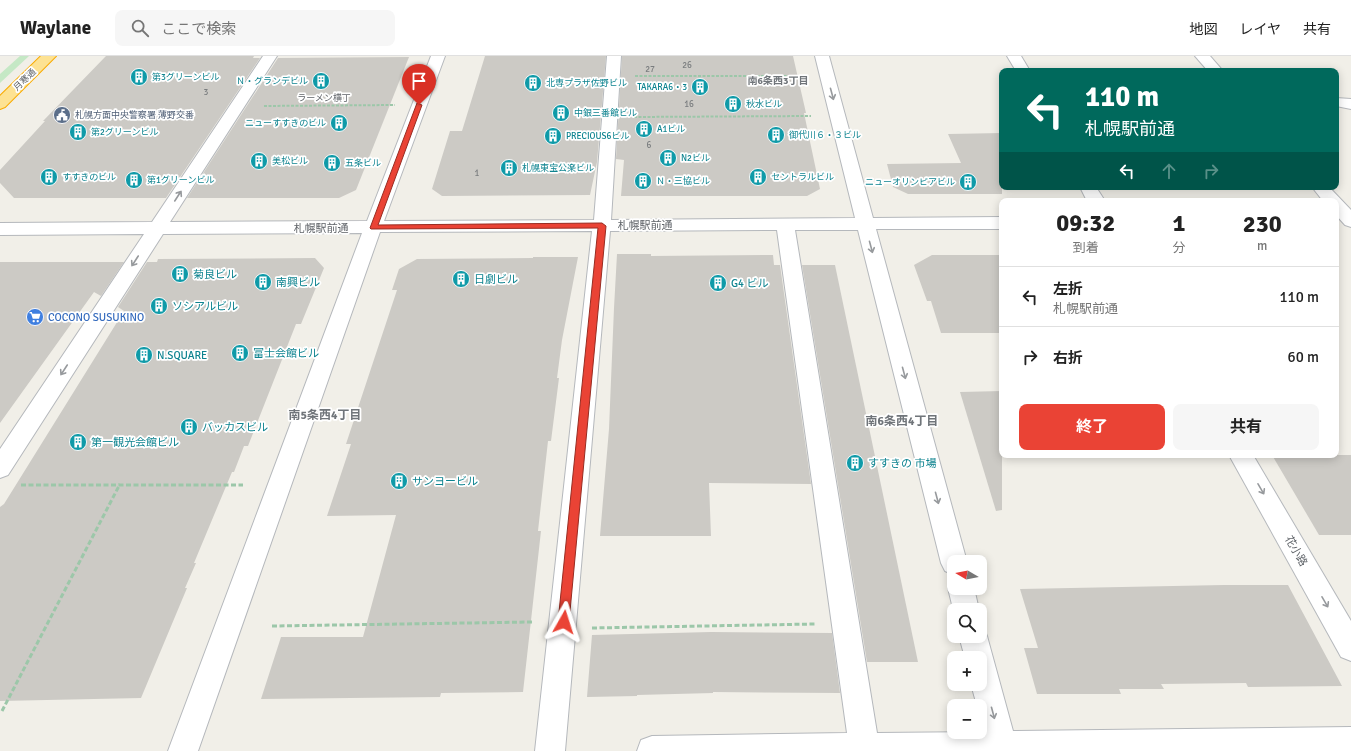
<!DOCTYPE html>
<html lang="ja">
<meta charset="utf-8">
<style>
body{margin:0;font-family:Signika,"Noto Sans JP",sans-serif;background:#f6f6f6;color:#222;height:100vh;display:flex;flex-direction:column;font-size:15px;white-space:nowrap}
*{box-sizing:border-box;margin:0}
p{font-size:13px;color:#767676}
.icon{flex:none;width:22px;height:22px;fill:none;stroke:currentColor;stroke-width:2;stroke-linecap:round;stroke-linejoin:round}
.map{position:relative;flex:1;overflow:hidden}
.details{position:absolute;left:999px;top:142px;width:340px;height:260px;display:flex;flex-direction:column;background:#fff;border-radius:8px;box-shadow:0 2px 10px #0003}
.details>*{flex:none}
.guide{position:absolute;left:999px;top:12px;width:340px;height:122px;border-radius:8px;box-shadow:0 2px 10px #0003;background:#00695c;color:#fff;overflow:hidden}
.needle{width:26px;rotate:280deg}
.controls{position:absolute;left:947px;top:499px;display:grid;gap:8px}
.controls a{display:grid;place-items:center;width:40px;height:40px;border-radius:8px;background:#fff;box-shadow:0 2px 10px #0003;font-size:20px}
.pin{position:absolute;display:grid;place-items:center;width:34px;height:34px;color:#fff;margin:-41px -17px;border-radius:50% 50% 50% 0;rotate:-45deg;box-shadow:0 0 4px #0007}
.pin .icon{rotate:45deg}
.me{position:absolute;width:44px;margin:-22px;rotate:6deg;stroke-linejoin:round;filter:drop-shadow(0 0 3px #0008)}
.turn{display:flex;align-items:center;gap:14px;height:84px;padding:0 20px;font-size:18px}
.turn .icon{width:52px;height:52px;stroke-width:2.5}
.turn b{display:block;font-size:28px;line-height:34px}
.lanes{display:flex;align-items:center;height:38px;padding:0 20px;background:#0003;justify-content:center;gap:20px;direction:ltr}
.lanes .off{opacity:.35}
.eta{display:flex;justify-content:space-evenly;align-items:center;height:68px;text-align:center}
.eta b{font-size:24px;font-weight:700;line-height:28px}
.primary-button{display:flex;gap:8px;margin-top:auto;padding:8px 20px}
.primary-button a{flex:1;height:46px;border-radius:8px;background:#ea4335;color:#fff;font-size:16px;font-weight:700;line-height:46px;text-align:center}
.primary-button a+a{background:#f6f6f6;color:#222}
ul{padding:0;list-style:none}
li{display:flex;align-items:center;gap:12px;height:60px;padding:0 20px;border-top:1px solid #e0e0e0}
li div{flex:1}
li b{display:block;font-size:15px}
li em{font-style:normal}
header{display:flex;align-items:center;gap:24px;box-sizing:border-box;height:56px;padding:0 20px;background:#fff;border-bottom:1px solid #e0e0e0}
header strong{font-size:19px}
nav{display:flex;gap:22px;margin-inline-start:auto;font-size:14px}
.search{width:280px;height:36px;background:#f6f6f6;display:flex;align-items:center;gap:10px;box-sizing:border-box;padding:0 14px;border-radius:8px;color:#767676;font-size:15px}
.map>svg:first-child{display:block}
.green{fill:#c5e8c5}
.building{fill:#cccac5}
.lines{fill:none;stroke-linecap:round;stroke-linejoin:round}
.minor-casing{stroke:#b5b8bc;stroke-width:2}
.highway-casing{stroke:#f9ab00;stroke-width:2}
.path-far1{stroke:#9cc7a9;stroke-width:2;stroke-dasharray:3 1.5;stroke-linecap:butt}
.path{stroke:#9cc7a9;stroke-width:3;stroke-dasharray:5 2.5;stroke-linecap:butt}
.minor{fill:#fff;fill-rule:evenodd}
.highway{fill:#fde293;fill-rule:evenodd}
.oneway{stroke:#979a9d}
.route{fill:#ea4335;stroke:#982c22}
.labels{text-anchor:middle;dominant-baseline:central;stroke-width:3.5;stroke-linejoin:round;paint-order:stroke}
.number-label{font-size:9px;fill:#7a7d7f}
.far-culture-label{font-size:9px;fill:#0d838f;stroke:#fff;text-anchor:start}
.far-street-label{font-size:9px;fill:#5f6368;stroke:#fff}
.far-service-label{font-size:9px;fill:#4e5e75;stroke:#fff;text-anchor:start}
.far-neighbourhood-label{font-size:10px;font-weight:bold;fill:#70757a;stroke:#fff}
.street-label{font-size:11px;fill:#5f6368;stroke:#fff}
.culture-label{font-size:11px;fill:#0d838f;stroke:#fff;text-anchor:start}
.shop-label{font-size:11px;fill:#366cbe;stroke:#fff;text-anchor:start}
.neighbourhood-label{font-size:12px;font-weight:bold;fill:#70757a;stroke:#fff}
</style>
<header>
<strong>Waylane</strong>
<div class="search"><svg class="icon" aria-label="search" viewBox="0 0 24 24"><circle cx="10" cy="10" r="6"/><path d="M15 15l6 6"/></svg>ここで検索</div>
<nav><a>地図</a><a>レイヤ</a><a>共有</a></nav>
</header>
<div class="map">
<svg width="1351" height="695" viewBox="0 0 1351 695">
<rect width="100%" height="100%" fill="#f1efe8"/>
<path class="green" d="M20,0H29L0,27V18Z"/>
<g class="building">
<path d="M106,0H254L253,2H260L166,142H14L0,127V114L45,65H43Z"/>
<path d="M485,0H606L597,106L590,139L442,140L432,133L450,75H462Z"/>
<path d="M622,0H793L806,57H804L820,133L807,140H621L624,104L616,103Z"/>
<path d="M409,1L356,134L339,142H187L278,2Z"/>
<path d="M1002,77V138H908L893,131L887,108L961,107L948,78Z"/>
<path d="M617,198H651V200L773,199L774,209H780L811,428L709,427L711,480H600L609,373L614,252Z"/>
<path d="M932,199H1002V277H941L931,245H927L914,209Z"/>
<path d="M533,201H578L562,284L557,322H559L551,385H548L538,475H541L523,636L441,637L440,641L261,643L281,581H363L396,459L327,460L351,388H346L397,234H392L399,213L417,203L533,202Z"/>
<path d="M315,202L324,212L301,268H296L248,390H244L234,416H232L194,507H196L185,532H187L141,642L0,645V451L4,448L124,255L118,251L147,206H157L158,203Z"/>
<path d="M0,206H124L101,240L94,236L0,367Z"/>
<path d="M802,209H835L918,606H867Z"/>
<path d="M1002,335V454L996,455L960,336Z"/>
<path d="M1272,399H1351V479H1319Z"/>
<path d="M1224,529H1288L1342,630L1248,631L1246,627L1161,628L1164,633H1119L1121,638H1037L1024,592H1038L1020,533Z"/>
<path d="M711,576L832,577L840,637L713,636V637L637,639V640L587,641L592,579Z"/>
</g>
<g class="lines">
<g class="minor-casing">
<g id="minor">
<path d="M263,0H277L170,166L367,165L431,0H445L384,165L594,164L607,0H621L611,164L855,162L815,0H829L873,162L1002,161V173H876L967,506H954V519L945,515L941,507L858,174H795L877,677L983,676L980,663V650H977L971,628H980V602H965L959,580H980V569L983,570L987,580L1013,675L1351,671V695H637L641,684L652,680L847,677L777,174L610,175L565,695H535L592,175L380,176L198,695H168L362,177L163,178L8,419L0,422V393L144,178L0,179V167L152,166Z"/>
<path d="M1007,0H1021L1030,15H1016Z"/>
<path d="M1195,0H1210L1223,15H1208Z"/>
<path d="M1336,42L1351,43V53L1336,50Z"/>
<path d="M1080,131H1096L1105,145H1087Z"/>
<path d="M1312,131H1329L1351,154V171L1345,169L1336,159V145H1323Z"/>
<path d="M1229,399H1253L1351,565V605L1341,601Z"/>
<path d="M954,522V532H974L979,554H954V557L948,532L952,523Z"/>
</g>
</g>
<g class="highway-casing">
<path id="highway" d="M41,0H56L5,51L0,53V40Z"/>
</g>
<g class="path-far1">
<path d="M635,20H803"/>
<path d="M264,50L395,49"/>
<path d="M634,61L811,60"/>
</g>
<g class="path">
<path d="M21,429H243"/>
<path d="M272,570L532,566"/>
<path d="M592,572L815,568"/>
<path d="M2,655L120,428"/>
</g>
<use href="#minor" class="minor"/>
<use href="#highway" class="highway"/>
</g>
<defs><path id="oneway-shaft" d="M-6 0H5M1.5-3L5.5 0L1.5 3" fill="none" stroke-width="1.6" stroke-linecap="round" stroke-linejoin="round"/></defs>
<g class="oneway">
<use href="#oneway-shaft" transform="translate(832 38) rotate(75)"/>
<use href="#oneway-shaft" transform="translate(178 140) rotate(-57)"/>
<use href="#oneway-shaft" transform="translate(871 191) rotate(75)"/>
<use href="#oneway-shaft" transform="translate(135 205) rotate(123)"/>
<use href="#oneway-shaft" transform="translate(64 314) rotate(123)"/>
<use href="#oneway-shaft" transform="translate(904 317) rotate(75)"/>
<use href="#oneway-shaft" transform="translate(1261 433) rotate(60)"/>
<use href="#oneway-shaft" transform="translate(937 442) rotate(75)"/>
<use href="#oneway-shaft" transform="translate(1325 546) rotate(60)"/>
<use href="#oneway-shaft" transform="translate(993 657) rotate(75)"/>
</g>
<path class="route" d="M417,47L422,49L378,169L602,167L606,170L569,566L567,569L564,571L560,569L558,566L598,172L371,173L370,172Z"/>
<defs>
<g id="building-disc" transform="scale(0.9)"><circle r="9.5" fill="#0f9aa8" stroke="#fff"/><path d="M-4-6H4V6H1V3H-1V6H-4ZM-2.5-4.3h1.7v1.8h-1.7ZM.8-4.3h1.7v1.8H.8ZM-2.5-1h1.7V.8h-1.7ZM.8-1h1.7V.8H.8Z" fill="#fff"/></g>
<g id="civic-disc" transform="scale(0.9)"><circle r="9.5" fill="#5c6f8a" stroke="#fff"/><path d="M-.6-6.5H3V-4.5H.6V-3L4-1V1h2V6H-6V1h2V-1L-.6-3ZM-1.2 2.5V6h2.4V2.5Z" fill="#fff"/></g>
<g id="supermarket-disc" transform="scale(0.9)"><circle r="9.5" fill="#3f7fe0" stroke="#fff"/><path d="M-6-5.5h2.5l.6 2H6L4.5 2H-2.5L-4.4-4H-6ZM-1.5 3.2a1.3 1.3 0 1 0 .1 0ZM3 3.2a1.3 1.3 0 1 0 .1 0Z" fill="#fff"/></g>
</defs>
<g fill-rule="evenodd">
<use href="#building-disc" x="139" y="21"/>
<use href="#building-disc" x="321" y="25"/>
<use href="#building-disc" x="533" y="27"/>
<use href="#building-disc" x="700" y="31"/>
<use href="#building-disc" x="733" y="48"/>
<use href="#building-disc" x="561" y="57"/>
<use href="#civic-disc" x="62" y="59"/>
<use href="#building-disc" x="339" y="67"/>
<use href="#building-disc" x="644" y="73"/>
<use href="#building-disc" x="78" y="76"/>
<use href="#building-disc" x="776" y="79"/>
<use href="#building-disc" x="553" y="80"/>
<use href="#building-disc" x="668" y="102"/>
<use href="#building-disc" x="259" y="105"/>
<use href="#building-disc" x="332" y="107"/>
<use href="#building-disc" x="509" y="112"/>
<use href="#building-disc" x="49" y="121"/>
<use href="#building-disc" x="758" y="121"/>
<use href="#building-disc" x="134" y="124"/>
<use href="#building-disc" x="643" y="125"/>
<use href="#building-disc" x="968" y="126"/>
<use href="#building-disc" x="180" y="218"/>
<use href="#building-disc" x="461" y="223"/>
<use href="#building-disc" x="263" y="226"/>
<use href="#building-disc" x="718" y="227"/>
<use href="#building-disc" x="159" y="250"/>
<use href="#supermarket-disc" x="35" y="261"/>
<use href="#building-disc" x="240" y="297"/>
<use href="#building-disc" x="144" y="299"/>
<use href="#building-disc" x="189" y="371"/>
<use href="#building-disc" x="78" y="386"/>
<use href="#building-disc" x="855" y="407"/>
<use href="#building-disc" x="399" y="425"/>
</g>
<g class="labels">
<g class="number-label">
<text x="687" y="9">26</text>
<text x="650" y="13">27</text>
<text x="206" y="36">3</text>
<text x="689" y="48">16</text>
<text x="649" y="89">6</text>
<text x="477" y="117">1</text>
</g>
<g class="far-culture-label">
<text x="152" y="21">第3グリーンビル</text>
<text x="308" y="25" text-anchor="end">Ｎ・グランデビル</text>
<text x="546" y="27">北専プラザ佐野ビル</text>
<text x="687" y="31" text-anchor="end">TAKARA6・3</text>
<text x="746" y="48">秋水ビル</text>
<text x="574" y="57">中銀三番館ビル</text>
<text x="326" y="67" text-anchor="end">ニューすすきのビル</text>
<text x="657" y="73">A1ビル</text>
<text x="91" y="76">第2グリーンビル</text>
<text x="789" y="79">御代川６・３ビル</text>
<text x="566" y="80">PRECIOUS6ビル</text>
<text x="681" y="102">N2ビル</text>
<text x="272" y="105">美松ビル</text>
<text x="345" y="107">五条ビル</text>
<text x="522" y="112">札幌東宝公楽ビル</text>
<text x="62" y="121">すすきのビル</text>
<text x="771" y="121">セントラルビル</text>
<text x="147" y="124">第1グリーンビル</text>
<text x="656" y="125">Ｎ・三協ビル</text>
<text x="955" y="126" text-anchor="end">ニューオリンピアビル</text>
</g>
<g class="far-street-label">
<text transform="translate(25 24) rotate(-44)">月寒通</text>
<text x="324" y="42">ラーメン横丁</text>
</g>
<g class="far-service-label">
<text x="75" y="59">札幌方面中央警察署 薄野交番</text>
</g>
<g class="far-neighbourhood-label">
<text x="778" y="25">南6条西3丁目</text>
</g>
<g class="street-label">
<text x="645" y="169">札幌駅前通</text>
<text x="321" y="172">札幌駅前通</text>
<text transform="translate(1296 495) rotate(60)">花小路</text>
</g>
<g class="culture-label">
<text x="193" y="218">菊良ビル</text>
<text x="474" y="223">日劇ビル</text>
<text x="276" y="226">南興ビル</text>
<text x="731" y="227">G4 ビル</text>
<text x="172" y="250">ソシアルビル</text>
<text x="253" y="297">富士会館ビル</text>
<text x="157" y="299">N.SQUARE</text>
<text x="202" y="371">バッカスビル</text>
<text x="91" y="386">第一観光会館ビル</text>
<text x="868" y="407">すすきの 市場</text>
<text x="412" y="425">サンヨービル</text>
</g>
<g class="shop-label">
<text x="48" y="261">COCONO SUSUKINO</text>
</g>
<g class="neighbourhood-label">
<text x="325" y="359">南5条西4丁目</text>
<text x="902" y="365">南6条西4丁目</text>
</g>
</g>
</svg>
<div class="controls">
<a><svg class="needle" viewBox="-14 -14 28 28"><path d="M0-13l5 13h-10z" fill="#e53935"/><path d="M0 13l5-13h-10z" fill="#767676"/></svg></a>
<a><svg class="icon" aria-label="search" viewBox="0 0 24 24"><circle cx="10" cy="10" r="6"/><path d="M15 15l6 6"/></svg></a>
<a>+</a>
<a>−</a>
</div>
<div class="pin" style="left:419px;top:49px;background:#d93025"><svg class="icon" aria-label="arrive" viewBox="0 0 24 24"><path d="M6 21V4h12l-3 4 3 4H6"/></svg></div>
<svg class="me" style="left:564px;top:566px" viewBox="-20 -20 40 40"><path d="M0-17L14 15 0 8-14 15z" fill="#ea4335" stroke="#fff" stroke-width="4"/></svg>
<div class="guide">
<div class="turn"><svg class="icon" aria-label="left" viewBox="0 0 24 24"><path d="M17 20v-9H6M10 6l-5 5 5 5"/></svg><div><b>110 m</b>札幌駅前通</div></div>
<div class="lanes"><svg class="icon" aria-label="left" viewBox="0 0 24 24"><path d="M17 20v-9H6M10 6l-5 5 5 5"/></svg><svg class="icon off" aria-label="ahead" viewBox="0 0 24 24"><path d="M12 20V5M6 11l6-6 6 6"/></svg><svg class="icon off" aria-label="right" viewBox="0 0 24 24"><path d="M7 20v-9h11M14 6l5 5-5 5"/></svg></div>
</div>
<section class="details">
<div class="eta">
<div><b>09:32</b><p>到着</p></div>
<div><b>1</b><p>分</p></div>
<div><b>230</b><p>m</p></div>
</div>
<ul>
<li><svg class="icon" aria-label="left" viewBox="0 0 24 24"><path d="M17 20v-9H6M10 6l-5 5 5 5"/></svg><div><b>左折</b><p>札幌駅前通</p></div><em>110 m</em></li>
<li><svg class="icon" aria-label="right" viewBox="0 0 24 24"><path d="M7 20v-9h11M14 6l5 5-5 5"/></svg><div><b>右折</b></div><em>60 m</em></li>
</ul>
<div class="primary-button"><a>終了</a><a>共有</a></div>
</section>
</div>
